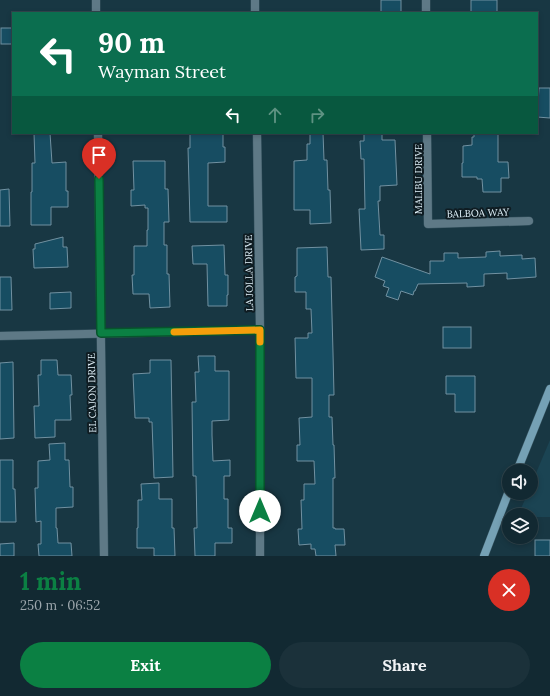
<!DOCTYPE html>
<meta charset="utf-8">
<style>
body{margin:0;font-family:Lora,serif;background:#1b313a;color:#f1f3f6;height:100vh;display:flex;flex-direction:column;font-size:15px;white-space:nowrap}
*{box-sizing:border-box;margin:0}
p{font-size:13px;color:#9ca6ac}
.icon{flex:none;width:22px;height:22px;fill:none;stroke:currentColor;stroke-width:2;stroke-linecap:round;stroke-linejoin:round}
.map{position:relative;height:556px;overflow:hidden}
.drawer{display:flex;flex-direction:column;background:#122932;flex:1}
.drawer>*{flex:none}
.hud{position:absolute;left:12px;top:12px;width:526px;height:122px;border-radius:0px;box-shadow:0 2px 6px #0003,0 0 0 1px #31454d;background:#0b6e4f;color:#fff;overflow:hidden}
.controls{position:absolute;left:502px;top:464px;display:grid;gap:8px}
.controls a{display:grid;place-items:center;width:36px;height:36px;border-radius:50%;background:#122932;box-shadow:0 2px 6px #0003,0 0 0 1px #31454d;font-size:20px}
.pin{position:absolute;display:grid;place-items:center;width:34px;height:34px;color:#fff;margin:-41px -17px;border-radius:50% 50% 50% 0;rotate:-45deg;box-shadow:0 0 4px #0007}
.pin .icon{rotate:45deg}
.me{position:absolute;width:44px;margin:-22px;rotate:0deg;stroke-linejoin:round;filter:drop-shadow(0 0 3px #0008)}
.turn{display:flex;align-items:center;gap:14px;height:84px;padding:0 20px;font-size:18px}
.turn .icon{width:52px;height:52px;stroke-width:2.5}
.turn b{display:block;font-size:28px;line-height:34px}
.lanes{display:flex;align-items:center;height:38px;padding:0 20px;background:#0003;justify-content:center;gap:20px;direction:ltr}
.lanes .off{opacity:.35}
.round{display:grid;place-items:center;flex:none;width:42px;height:42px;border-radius:21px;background:#1b313a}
.summary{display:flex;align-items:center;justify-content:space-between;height:68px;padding:0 20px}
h1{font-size:24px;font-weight:800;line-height:30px;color:#0b8043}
.button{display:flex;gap:8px;margin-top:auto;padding:8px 20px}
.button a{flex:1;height:46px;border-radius:24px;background:#0b8043;color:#fff;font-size:16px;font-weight:800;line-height:46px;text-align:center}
.button a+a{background:#1b313a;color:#f1f3f6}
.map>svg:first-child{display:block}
.built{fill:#1b4453}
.building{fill:#174d62;stroke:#7191a1}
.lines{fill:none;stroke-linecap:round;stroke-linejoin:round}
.street-casing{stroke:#385561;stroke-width:9}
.secondary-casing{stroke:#385561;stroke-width:9}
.street{stroke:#5e7986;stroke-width:8}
.secondary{stroke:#75a1b5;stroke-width:8}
.route-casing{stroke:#07532c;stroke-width:10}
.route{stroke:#0b8043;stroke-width:7}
.slow{stroke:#f59e0b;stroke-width:7}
.labels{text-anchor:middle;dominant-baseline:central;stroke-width:4;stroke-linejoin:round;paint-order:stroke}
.street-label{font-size:10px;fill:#e3f4fd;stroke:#0f1c22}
</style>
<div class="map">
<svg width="550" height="556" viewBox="0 0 550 556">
<rect width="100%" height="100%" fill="#183743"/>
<path class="built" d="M550,440V517H531V515H518L528,493H531V485Z"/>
<g class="building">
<rect x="381" y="0" width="20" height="13"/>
<rect x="471" y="0" width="26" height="13"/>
<rect x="1" y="28" width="12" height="16"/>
<path d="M539,88H550V118L537,117Z"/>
<path d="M34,133H50L52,163L66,162V191H68V207H51V225H31V192H32V163H35Z"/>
<path d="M190,133H223V147H225V162L208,163V206H227V222H190L188,148H190Z"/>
<path d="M310,133H323L324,160H327L328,190H330L331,223L310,224V210H294V161L307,160V144H310Z"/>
<path d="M364,133H382V140H395L397,185L380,186V201H378L380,235H384V249L361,250L359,209H365L364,159H361L360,141H364Z"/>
<path d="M474,133H498V162H508L509,178H501V192H483L482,179H477V177H462V163H463V146L472,145V137H474Z"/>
<path d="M133,161H165V189H168L169,222H164V245H167V274H169L170,307L150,308L149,294H133L132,275H134V246H147V230H148V208H145V205L131,206V190H134Z"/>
<path d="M9,189L10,226H0V190Z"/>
<path d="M63,237V247H67L68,267L34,268L33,249H35V244Z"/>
<path d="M224,245L225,275H228V295H227V306H208L207,264H193L192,246Z"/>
<path d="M327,247L328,277H331L333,353L334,395H329V417H332L333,445H334L335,478H333V528H335V529H344L345,545H335L336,556H316L315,549H311V544L299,545L298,529H302L301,500H304V484H315L314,461H297V445H300L299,418L312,417V378H296L295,338H308V333H312L311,309H306V292H295V277L297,276V248Z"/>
<path d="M500,251V256L522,255V259L535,258L536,277L507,279V273L484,274V286L467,287V283L418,284L415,291H414L413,295L401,291L398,300L386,296L389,288L383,286L385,281L375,277L382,257L430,274V261H444V253H458V258L486,257V252Z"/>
<path d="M0,277H11L12,310H0Z"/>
<path d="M71,292V308L50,309V293Z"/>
<rect x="443" y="327" width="28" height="21"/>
<path d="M198,356H215V371H229V420L212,421V435L213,461L230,460V476H224V499H228V528H232V543H215V556H195L194,528H197L196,476H193L192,402H196L195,372H199Z"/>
<path d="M41,360H57L58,375H71L72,395H70L71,420H55V437L35,438L34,406H39L38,375H41Z"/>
<path d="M150,360H171L173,477L154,478L152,422H149V418H135L133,374L150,373Z"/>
<path d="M13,362L14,438L0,439V363Z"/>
<path d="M446,376H475V412H455V394H446Z"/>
<path d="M65,443V460H69L70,487H73V507L56,508V528H57L58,543H71L72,556H39L38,544H41V521L36,522L35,488H38V461L50,460L49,444Z"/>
<path d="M0,460H13V489H15L16,522H0Z"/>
<path d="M159,483V499H172V528H174L175,556H154V548H137V528H138V500H142L141,484Z"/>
<rect x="535" y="540" width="15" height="16"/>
<path d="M14,543V556H0V544Z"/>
</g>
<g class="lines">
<g class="street-casing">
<g id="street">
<path d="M96,0V13"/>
<path d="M255,0V13"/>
<path d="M426,0V13"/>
<path d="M98,133L104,556"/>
<path d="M257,133L260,330V556"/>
<path d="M427,133L428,224L529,221"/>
<path d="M0,336L260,330"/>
</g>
</g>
<g class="secondary-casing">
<g id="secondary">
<path d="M517,471L550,389"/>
<path d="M484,556L509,491"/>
</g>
</g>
<use href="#street" class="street"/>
<use href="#secondary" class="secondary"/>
</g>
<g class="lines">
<g class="route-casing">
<path id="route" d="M99,179L101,333L260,330V511"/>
</g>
<use href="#route" class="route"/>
<path class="slow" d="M174,332L260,330V342"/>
</g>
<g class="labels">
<g class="street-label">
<text transform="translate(418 179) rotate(-90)">MALIBU DRIVE</text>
<text transform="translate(478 213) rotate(-2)">BALBOA WAY</text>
<text transform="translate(249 273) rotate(-91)">LA JOLLA DRIVE</text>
<text transform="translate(92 393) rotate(-91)">EL CAJON DRIVE</text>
</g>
</g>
</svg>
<div class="controls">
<a><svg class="icon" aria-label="sound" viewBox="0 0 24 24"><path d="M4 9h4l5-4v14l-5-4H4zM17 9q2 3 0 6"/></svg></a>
<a><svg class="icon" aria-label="layers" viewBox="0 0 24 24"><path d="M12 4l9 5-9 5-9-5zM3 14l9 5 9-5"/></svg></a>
</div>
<div class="pin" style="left:99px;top:179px;background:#d93025"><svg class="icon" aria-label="arrive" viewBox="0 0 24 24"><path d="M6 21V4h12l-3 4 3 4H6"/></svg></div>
<svg class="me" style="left:260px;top:511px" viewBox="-20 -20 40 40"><circle r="19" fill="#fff"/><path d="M0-13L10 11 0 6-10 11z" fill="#0b8043"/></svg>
<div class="hud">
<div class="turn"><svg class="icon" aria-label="left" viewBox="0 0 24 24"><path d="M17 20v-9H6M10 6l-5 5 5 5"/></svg><div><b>90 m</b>Wayman Street</div></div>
<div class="lanes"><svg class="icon" aria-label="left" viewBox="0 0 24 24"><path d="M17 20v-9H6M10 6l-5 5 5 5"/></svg><svg class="icon off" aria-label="ahead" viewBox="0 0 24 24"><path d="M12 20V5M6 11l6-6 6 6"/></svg><svg class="icon off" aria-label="right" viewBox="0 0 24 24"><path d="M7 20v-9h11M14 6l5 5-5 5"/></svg></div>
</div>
</div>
<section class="drawer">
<div class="summary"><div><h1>1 min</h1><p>250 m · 06:52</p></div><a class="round" style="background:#d93025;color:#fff"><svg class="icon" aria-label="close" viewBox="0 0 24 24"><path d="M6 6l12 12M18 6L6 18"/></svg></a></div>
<div class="button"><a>Exit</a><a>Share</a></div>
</section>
